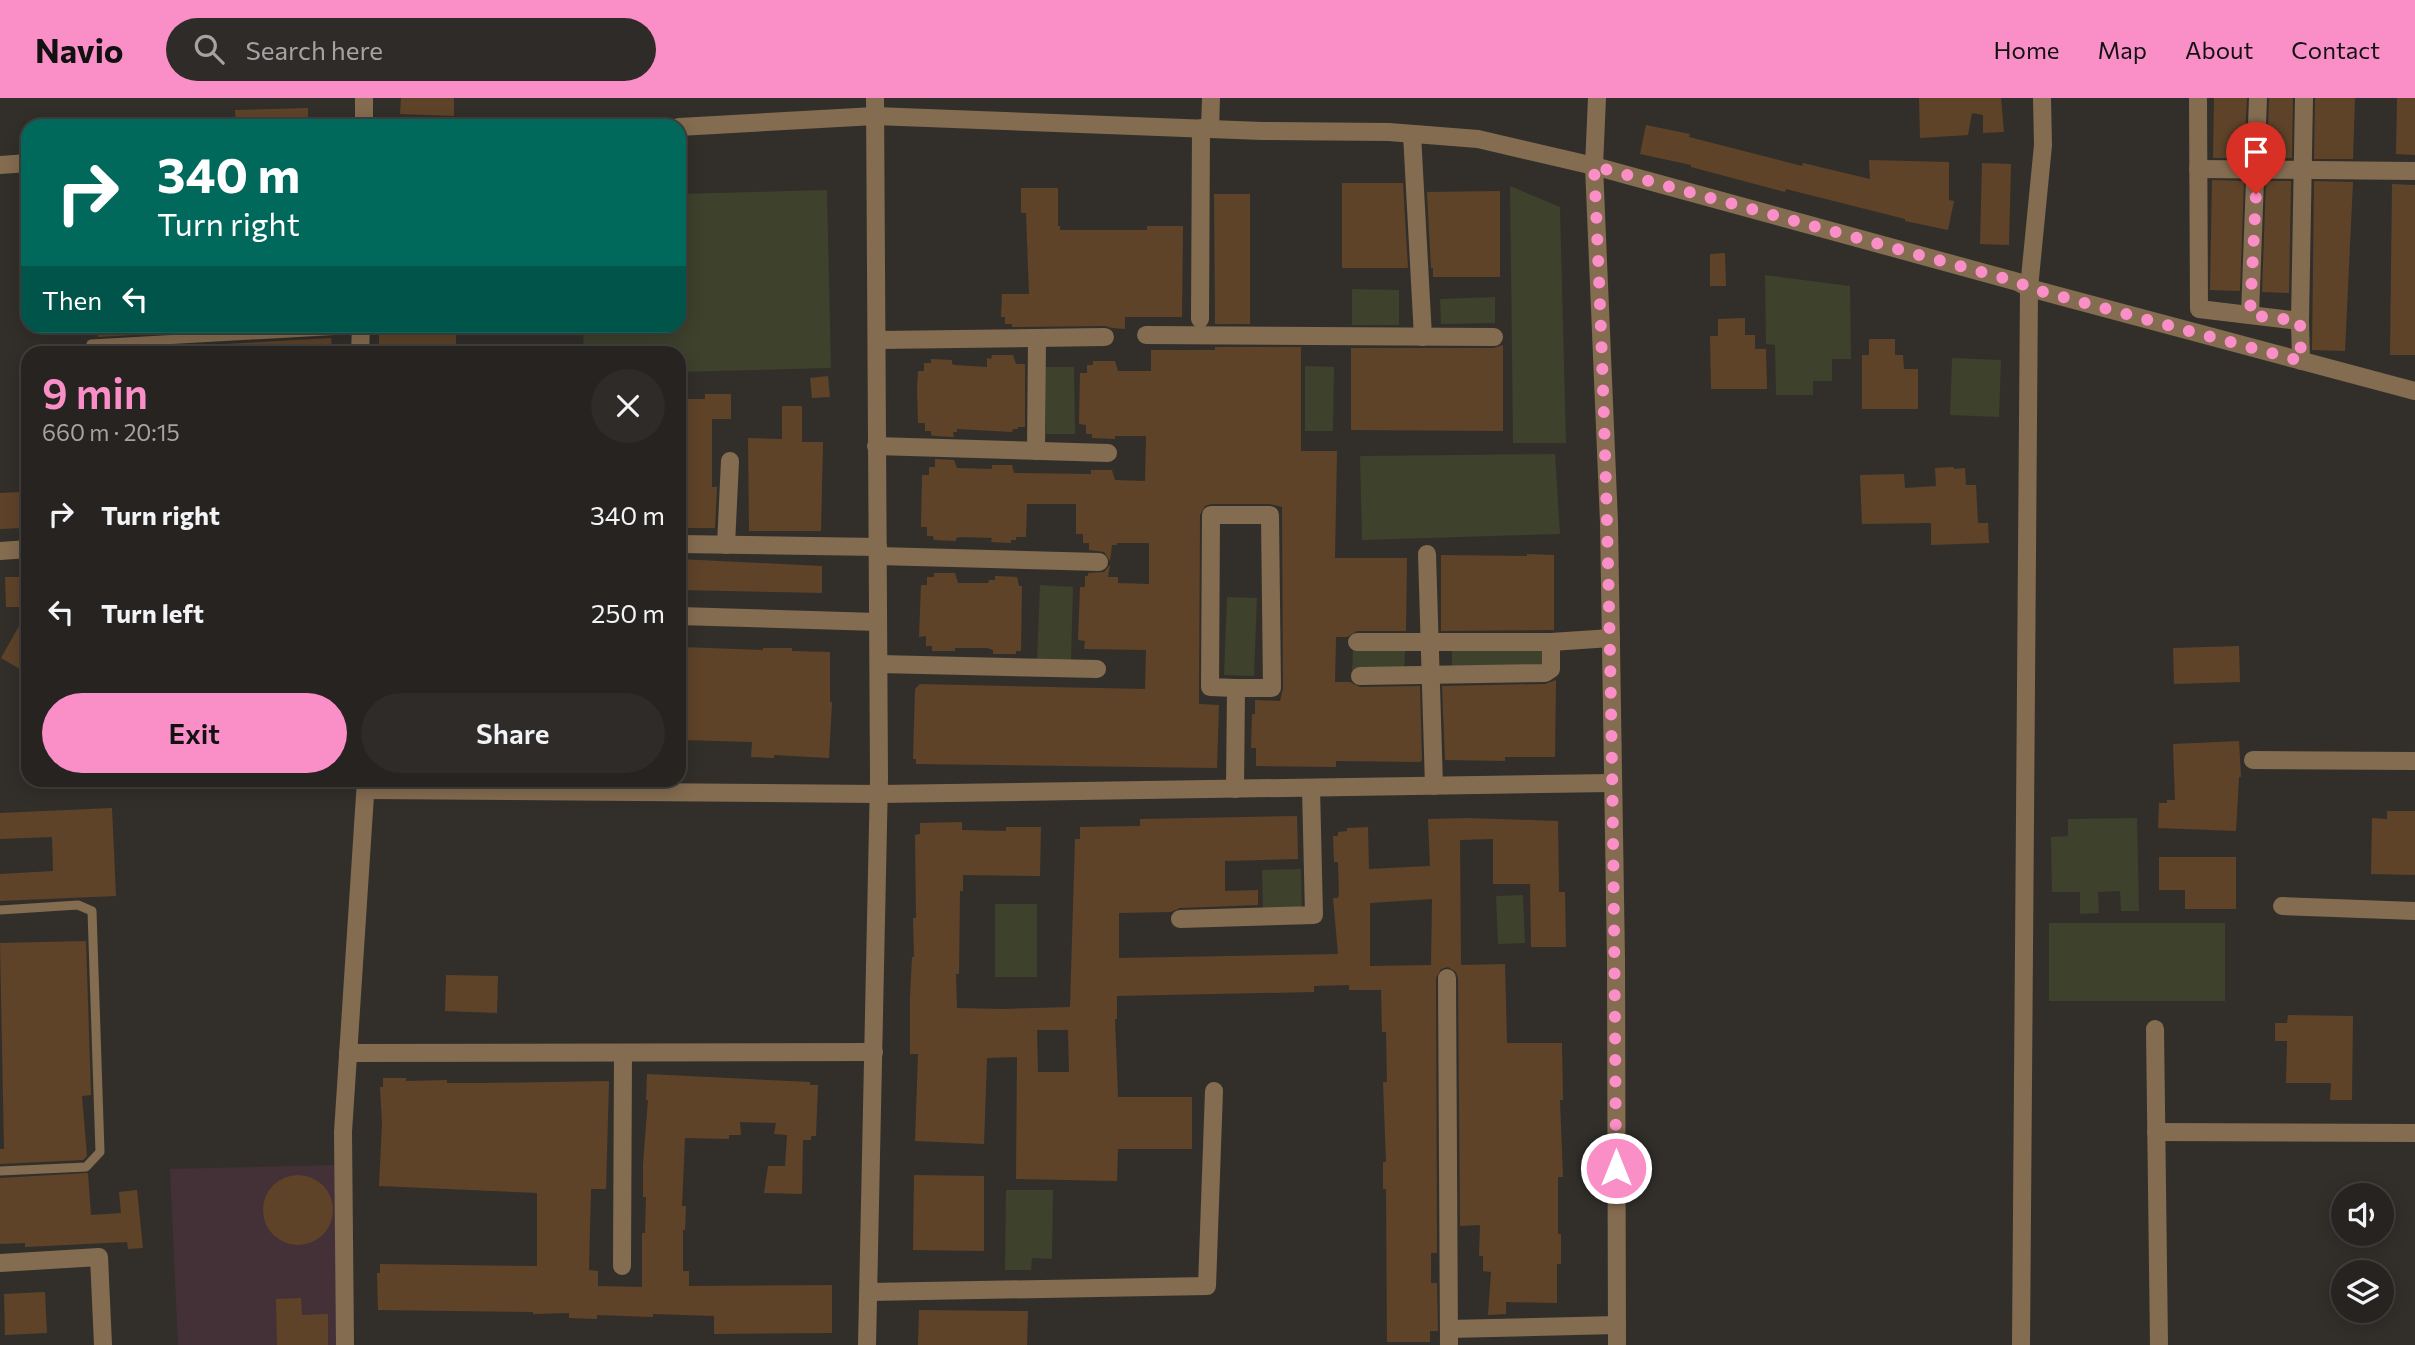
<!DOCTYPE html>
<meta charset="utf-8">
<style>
body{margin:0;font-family:Commissioner,sans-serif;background:#2e2b29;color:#f1f3f6;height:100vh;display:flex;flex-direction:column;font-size:26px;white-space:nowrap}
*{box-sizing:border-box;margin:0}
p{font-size:23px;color:#a4a4a5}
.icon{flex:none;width:38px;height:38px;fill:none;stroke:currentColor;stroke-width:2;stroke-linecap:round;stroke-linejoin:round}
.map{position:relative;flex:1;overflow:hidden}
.panel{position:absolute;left:21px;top:248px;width:665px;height:441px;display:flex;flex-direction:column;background:#262320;border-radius:21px;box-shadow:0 4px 18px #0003,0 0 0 2px #42403e}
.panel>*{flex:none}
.top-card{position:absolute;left:21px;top:21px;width:665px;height:214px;border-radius:21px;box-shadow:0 4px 18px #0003,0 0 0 2px #42403e;background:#00695c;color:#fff;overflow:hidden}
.buttons{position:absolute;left:2331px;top:1085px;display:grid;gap:14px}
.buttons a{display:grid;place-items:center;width:63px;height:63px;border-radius:50%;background:#262320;box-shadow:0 4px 18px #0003,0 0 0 2px #42403e;font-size:35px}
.pin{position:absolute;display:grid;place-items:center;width:60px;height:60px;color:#fff;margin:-72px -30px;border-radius:50% 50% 50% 0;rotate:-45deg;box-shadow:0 0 7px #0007}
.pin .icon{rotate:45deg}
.me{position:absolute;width:77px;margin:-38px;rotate:0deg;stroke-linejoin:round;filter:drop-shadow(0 0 5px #0008)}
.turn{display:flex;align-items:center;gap:24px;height:147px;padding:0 21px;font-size:32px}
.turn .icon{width:91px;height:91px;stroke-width:2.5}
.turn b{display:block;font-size:49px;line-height:60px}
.then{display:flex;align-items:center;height:66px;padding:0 21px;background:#0003;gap:14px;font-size:26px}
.round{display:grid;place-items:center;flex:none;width:74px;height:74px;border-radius:37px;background:#2e2b29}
.headline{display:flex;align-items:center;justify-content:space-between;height:119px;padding:0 21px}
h1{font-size:42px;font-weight:600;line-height:52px;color:#fa8fc7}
.action{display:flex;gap:14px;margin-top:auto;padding:14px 21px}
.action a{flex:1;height:80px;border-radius:42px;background:#fa8fc7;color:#111;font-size:28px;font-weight:600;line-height:80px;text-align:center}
.action a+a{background:#2e2b29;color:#f1f3f6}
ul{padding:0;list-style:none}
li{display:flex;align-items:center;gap:21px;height:98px;padding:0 21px}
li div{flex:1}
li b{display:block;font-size:26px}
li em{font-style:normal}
header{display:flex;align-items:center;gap:42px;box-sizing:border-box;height:98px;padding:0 35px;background:#fa8fc7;color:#111}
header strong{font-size:33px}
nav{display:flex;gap:38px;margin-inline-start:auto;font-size:24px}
.search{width:490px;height:63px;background:#2e2b29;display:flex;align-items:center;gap:18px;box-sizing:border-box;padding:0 24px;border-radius:38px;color:#a4a4a5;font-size:26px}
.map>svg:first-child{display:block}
.industrial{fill:#443138}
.green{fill:#3e412c}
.building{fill:#5e4329;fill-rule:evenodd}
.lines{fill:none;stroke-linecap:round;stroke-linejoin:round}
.service{stroke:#846c50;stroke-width:9}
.minor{stroke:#846c50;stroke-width:18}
.tertiary{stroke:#846c50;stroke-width:18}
.route{stroke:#fa8fc7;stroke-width:12;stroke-dasharray:0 21.6}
</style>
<header>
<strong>Navio</strong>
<div class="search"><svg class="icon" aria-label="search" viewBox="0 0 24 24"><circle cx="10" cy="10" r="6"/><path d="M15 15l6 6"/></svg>Search here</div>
<nav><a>Home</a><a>Map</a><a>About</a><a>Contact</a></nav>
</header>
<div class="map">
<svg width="2415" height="1247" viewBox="0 0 2415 1247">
<rect width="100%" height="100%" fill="#322f2b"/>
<path class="industrial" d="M336,1067V1247H178L170,1071Z"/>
<g class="green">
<path d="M1510,88L1560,109L1566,345H1513Z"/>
<path d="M827,92L831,270L679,274V256L584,255L583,228H679V96Z"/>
<path d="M1765,177L1850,188L1851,261H1832V283H1813V297H1776L1775,247L1766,246Z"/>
<path d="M1352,191L1399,192V227H1352Z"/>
<path d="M1495,199V225L1441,226L1440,201Z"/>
<path d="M1952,260L2001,262L1999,319L1950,317Z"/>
<path d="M1305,268L1334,269L1333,333H1305Z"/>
<path d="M1045,269H1074L1075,336H1046Z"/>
<path d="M1555,356L1560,436L1362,442L1360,358Z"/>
<path d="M1040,487L1073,489L1071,563L1037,562Z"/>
<path d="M1227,499L1257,500L1254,578L1224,577Z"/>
<path d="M1353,551L1405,553L1404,576L1352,575Z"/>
<path d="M1542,552V572L1452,573V553Z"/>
<path d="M2137,720L2139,813H2121L2120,793L2098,794L2099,815L2080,816V794H2052L2051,739L2068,738V721Z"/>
<path d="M1301,771L1302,814L1263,815L1262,772Z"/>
<path d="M1523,797L1525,845L1498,846L1496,798Z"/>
<rect x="995" y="806" width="42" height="73"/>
<rect x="2049" y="825" width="176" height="78"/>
<path d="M1006,1092H1053L1052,1161L1032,1160L1031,1172H1005Z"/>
</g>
<g class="building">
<path d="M401,0H454V18L400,16Z"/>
<path d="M1919,0H2001L2004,34L1983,35V17L1972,15L1968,37L1920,40Z"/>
<path d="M2214,0H2247L2244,60H2213Z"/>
<path d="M2269,0H2293L2292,60H2267Z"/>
<path d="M2315,0H2355L2353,61H2314Z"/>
<path d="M2397,0H2415V57L2396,56Z"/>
<path d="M308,10V28H236L235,12Z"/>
<path d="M1646,27L1690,36L1689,39L1802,68L1803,65L1870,81L1869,62L1949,64V102L1954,103L1948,132L1905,123V121L1786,91L1785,94L1691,69V67L1640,56Z"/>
<path d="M1982,65L2011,66L2009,147L1980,146Z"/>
<path d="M2212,82L2244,83L2240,193L2210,192Z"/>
<path d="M2266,83H2291L2289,195L2262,194Z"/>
<path d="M2314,83L2353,84L2345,253L2312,252Z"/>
<path d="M1342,85H1403L1408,170H1342Z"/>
<path d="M2392,86L2415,87V257H2390Z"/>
<path d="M1021,90H1058V128H1060V132H1147V128H1183L1182,219H1125V231L1112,230L1105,228L1012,229V226H1005V219H1001L1002,196H1029L1026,115H1021Z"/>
<path d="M1500,93V179H1433V170H1431L1427,94Z"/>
<path d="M1214,96H1250V226H1215Z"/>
<path d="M1725,155L1726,188H1710V156Z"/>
<path d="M1745,220V237H1755V251H1766L1767,291H1711L1710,238H1718V221Z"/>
<path d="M97,228H298L98,239Z"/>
<rect x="379" y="228" width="77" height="21"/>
<path d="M331,240L333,256H100L99,253Z"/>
<path d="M1869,241H1895V257H1903L1904,271H1918V311H1862V257H1869Z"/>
<path d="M1503,247V333L1351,332V250H1494Z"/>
<path d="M1215,249H1301V353H1337L1335,460H1407L1406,533H1357L1347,539H1336L1335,584H1350L1360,589L1420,588L1422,662L1420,664L1336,663V669L1256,668V650H1251L1252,616H1255V602L1280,603L1283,590L1282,409L1270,406H1211L1205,408L1200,417L1199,589V606L1219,607L1217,670L916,666V661H913L915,591L920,586L1145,591L1146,552L1084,551L1085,543L1078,542L1080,489H1085V478H1088V475L1104,474L1110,467L1108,479H1118V485L1149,486V445H1117V447H1112L1110,463L1104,454L1089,452V445H1083V436H1076V406H1027L1026,439H1016V442H1011V445L991,444L992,440L961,439L956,440V443L934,442L933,438H927V429H921L922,377H929V369H935V361L954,362L957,370L992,371V367H1012L1014,375L1091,376V372H1112L1115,382L1145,383L1146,338H1115V341L1092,340V336H1086V327L1079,326L1080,275H1087V267H1093V263H1115L1118,273H1151V252H1215Z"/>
<path d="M992,257H1013L1016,266H1025V329H1018V331H1013L1012,334L957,331V334H953L954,339L934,338L931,337V333H925V325H918L917,291L918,273H924V265H931V261L952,262V266L955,267L987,269V260L991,261Z"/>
<path d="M828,278L830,299L812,300L810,280Z"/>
<path d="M705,296H731V321H712V389H717L715,430H680L682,316H679V301H705Z"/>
<path d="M782,308H802V344H823L821,433H749L748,340L782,341Z"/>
<path d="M1954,369V371L1965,370L1966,387H1976L1978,425H1988L1989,445L1931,447V425L1862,426L1860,377L1904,376L1905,390L1936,388L1935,370Z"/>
<path d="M22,394L23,430L0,431V395Z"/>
<path d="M1527,456L1554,457V532L1441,533V457L1527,458Z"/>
<path d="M679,461L822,468V495L679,492Z"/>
<path d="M934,475H955L958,485H988L989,482H995V478L1017,479L1019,488H1022L1021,553H1016V556H993V552L987,550H955V553H932V548H926V538L919,539L921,487H927V479H934Z"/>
<path d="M5,479H28V509H6Z"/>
<path d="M28,512V576L1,560Z"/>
<path d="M2239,548L2240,584L2174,586L2173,550Z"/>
<path d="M682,549L763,552V550H792V553L830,554V604H832L829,660L774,657V660L751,659L752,644L684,642V632H679V557H682Z"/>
<path d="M1556,582L1555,659H1505V663L1445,662L1442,588L1545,586Z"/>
<path d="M2239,643L2241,679H2239L2236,733L2158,730L2159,705H2167V702H2175L2173,646Z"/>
<path d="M112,710L116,798L0,803V776L53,773L52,739L0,741V715Z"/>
<path d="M2387,713H2415V777L2371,776L2372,720L2387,721Z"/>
<path d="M1297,718L1298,761L1225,763V793L1258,792V807L1180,810L1171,814L1119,815V860L1338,856L1333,800H1338L1339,796L1338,764H1334L1333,738H1338V734L1347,733V730L1368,729L1369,771L1430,768L1428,721L1468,720L1558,723L1559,794H1565L1566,849H1531L1530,786H1493V741L1460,742L1461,867L1505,866L1507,945H1562L1563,1002H1560L1563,1079H1558V1136H1561V1166H1557V1205L1506,1204V1216L1488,1217L1491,1174L1483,1173V1158H1479L1480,1127L1460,1128L1458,880L1456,874L1448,869L1441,871L1436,880L1437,1155H1431V1185H1437L1438,1233H1430V1244H1387L1386,1091H1383V1064H1386L1383,984H1387L1386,934H1382L1381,892H1349V887L1314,888V894L1117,898V921H1115L1118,999H1192V1051H1118L1117,1083L1016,1081L1017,959L987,960L984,1046L915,1043L918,956H910V900L912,859H914L913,820H916L915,737L920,736V725L962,724V732L1006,733V729H1041L1040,778L963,777V793H960L959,876H956L957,910L1003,911L1070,909L1075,741H1080V729L1140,728V721ZM1432,801L1431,867L1370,868V805ZM1037,932H1068L1069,974H1038Z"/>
<path d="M2159,759H2236V811H2185V792H2159Z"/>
<path d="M86,843L91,997L82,998L87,1058L83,1062L0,1066V1051H4L0,845Z"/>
<path d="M446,877L498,878L497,915L445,913Z"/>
<path d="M2288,917L2353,918L2352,1002H2330L2331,985H2286L2287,943H2275V925H2287Z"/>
<path d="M647,976L810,984V987H818L816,1038H811V1042H803L802,1096L764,1095L768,1068H785L787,1037L774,1036L776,1025L740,1024L741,1037H729V1041L685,1040L682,1108H686L685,1132H683V1173H689V1188L832,1187V1235L714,1236V1218L653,1216V1219L597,1217V1221L569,1220V1215L533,1216V1214L378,1212L377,1175H380V1166L537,1168V1095L379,1088L382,1026L380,989H383V980H406V983L447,982V985H487L609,983L606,1091H591L589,1172L598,1173V1188L642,1189V1135H645L646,1099H643V1066L648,1002H646Z"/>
<path d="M88,1075L91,1117L121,1115L119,1094L137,1092L143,1150L128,1151L127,1144L25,1149V1145L0,1146V1080Z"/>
<path d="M914,1077L984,1078V1153L913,1152Z"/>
<circle cx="298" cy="1112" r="35"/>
<path d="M45,1194L47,1235L5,1237L4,1196Z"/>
<path d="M301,1200L302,1217L328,1216V1247H277L276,1201Z"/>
<path d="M919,1212L1028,1213L1027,1247H918Z"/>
</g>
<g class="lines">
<g class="service">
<path d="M91,246L361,231"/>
<path d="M0,812L78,807L92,813L100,1054L86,1069L0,1073"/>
</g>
<g class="minor">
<path d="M1597,0L1594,68L1609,424L1616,861L1617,1247"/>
<path d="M2198,0L2199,211L2300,223L2304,0"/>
<path d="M364,28V0"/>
<path d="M679,29L875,18L1262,33L1389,34L1478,41L1594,68L2018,184L2029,190L2415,293"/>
<path d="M1210,31L1211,0"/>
<path d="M1412,36L1423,239"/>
<path d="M0,67L28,65"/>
<path d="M2198,71L2415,73"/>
<path d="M2250,217L2258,0"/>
<path d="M1200,221L1201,30"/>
<path d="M2300,223L2301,263"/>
<path d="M1146,237L1494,239"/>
<path d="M878,242L1105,239"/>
<path d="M360,256L361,228"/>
<path d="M876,348L1108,355"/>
<path d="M1036,353L1037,240"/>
<path d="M679,446L878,449"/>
<path d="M726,447L730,363"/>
<path d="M0,453L28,451"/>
<path d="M1427,456L1434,688"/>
<path d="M878,458L1099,464"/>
<path d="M679,518L878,524"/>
<path d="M1357,544H1551V571L1545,575L1360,578"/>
<path d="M1551,544L1611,540"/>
<path d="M879,566L1097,571"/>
<path d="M2253,662L2415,663"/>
<path d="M1235,691L1236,590L1210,589L1211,417H1270L1272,590H1236"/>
<path d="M366,692L879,696L1613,685"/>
<path d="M2282,808L2415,813"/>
<path d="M1180,821L1314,817L1311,690"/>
<path d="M1447,880L1449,1247"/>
<path d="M2155,931L2159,1247"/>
<path d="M348,955L874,954"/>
<path d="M2156,1034L2415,1035"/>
<path d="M0,1165L99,1159L103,1247"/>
<path d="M622,1168L623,955"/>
<path d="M869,1194L1207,1188L1214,993"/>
<path d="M1449,1231L1617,1227"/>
<path d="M345,1247L343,1034L366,682"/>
<path d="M2021,1247L2029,190L2043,47L2042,0"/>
</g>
<path class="tertiary" d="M867,1247L879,680L875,0"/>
</g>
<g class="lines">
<path class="route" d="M1616,1070C1614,736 1610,402 1594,68L2018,184L2029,190L2301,263L2300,223L2250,217L2256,96"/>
</g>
</svg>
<div class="buttons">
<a><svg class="icon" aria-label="sound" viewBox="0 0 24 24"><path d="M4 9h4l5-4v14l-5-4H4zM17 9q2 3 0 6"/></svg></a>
<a><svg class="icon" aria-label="layers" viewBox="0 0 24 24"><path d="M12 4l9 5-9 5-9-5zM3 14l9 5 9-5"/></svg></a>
</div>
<div class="pin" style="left:2256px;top:96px;background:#d93025"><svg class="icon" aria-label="arrive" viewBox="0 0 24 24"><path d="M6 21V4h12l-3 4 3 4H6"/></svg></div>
<svg class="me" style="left:1616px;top:1070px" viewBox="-20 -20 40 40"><circle r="17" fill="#fa8fc7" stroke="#fff" stroke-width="3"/><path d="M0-11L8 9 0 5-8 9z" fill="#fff"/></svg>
<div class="top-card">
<div class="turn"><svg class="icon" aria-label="right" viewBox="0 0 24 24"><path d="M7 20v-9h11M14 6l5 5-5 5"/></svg><div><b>340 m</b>Turn right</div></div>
<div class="then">Then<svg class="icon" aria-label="left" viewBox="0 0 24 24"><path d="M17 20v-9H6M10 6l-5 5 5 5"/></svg></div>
</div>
<section class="panel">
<div class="headline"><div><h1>9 min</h1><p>660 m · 20:15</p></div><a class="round"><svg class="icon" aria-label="close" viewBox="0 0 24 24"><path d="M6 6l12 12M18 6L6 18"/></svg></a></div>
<ul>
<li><svg class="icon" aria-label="right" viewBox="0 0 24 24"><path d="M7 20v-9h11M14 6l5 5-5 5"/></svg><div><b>Turn right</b></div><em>340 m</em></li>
<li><svg class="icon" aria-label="left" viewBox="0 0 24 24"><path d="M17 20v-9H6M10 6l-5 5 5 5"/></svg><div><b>Turn left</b></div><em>250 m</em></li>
</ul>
<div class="action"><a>Exit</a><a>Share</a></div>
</section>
</div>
